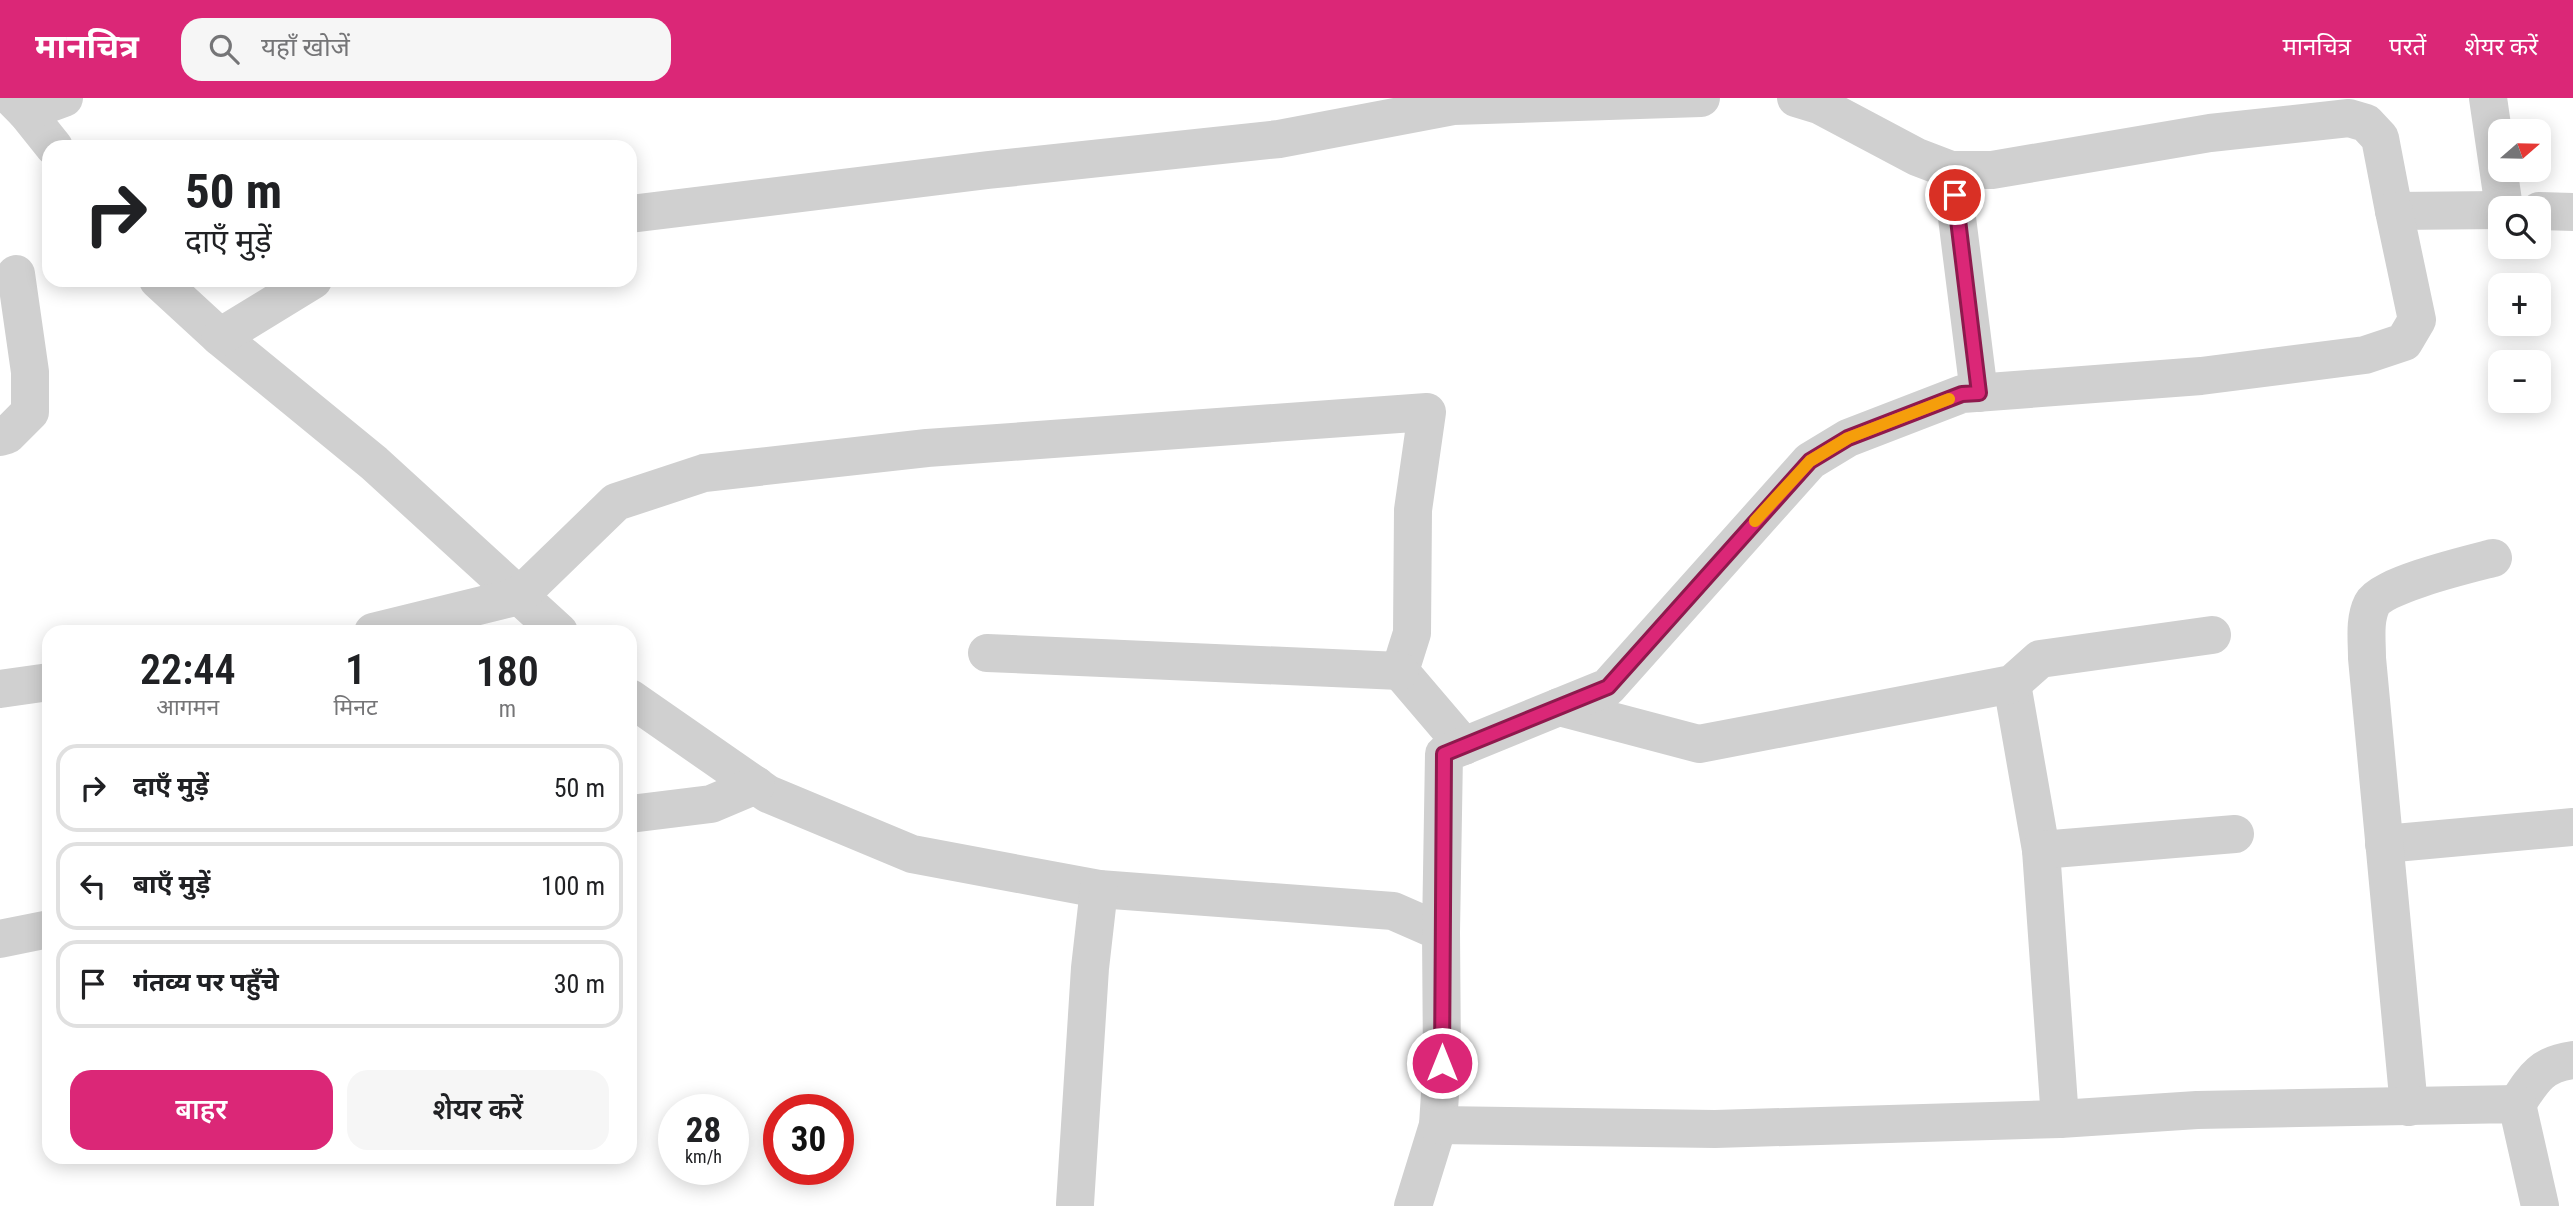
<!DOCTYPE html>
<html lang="hi">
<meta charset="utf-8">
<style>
body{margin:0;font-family:"Roboto Condensed","Noto Sans Devanagari",sans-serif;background:#f6f6f6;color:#202124;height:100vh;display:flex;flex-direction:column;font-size:26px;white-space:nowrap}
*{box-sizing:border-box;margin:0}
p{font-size:23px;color:#757577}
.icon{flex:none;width:38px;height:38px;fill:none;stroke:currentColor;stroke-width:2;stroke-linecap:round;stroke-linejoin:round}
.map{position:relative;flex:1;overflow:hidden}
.panel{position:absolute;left:42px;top:527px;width:595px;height:539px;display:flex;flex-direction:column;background:#fff;border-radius:21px;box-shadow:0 4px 18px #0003}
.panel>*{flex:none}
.hud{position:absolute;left:42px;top:42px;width:595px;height:147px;border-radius:21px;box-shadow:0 4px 18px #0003;background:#fff;color:#202124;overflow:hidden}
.needle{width:46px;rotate:70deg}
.buttons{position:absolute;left:2488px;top:21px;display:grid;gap:14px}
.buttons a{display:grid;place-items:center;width:63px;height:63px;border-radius:14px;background:#fff;box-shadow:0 4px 18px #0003;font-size:35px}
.speed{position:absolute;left:658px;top:996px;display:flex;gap:14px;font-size:35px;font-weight:700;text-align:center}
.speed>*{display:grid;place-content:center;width:91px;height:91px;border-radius:50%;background:#fff;box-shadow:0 4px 18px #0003;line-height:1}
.speed small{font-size:18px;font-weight:400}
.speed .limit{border:10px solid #d22;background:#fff;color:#111}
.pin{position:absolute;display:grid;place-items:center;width:60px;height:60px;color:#fff;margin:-30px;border:4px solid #fff;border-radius:50%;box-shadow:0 2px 7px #0007}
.me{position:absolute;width:77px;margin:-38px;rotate:0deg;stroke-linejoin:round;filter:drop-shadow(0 0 5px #0008)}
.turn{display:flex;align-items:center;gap:24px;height:147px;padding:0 28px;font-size:32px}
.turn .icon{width:91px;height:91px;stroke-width:2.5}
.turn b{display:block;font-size:49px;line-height:60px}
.eta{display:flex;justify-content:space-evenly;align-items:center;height:119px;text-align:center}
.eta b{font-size:42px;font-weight:600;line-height:49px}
.primary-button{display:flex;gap:14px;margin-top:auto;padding:14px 28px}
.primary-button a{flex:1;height:80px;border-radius:21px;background:#db2777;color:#fff;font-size:28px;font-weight:600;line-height:80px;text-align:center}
.primary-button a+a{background:#f6f6f6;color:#202124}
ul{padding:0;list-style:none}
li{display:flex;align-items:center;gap:21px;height:88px;margin:0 14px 10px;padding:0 14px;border:4px solid #e0e0e0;border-radius:21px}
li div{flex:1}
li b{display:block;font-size:26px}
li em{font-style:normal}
header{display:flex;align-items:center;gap:42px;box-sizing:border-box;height:98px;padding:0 35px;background:#db2777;color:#fff}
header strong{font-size:33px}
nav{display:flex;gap:38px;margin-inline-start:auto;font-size:24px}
.search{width:490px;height:63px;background:#f6f6f6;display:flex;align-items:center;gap:18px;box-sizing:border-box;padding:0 24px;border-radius:21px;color:#757577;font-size:26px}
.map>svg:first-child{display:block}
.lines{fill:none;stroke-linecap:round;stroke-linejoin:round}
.street{stroke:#d0d0d0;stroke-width:38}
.route-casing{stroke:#8e194d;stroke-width:18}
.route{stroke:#db2777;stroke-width:12}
.slow{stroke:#f59e0b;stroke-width:12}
</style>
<header>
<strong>मानचित्र</strong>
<div class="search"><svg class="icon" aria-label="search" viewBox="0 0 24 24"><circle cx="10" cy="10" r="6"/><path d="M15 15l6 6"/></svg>यहाँ खोजें</div>
<nav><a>मानचित्र</a><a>परतें</a><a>शेयर करें</a></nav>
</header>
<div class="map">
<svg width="2573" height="1108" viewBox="0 0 2573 1108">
<rect width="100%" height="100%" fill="#fff"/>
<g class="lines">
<g class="street">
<path d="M12,0L26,14L54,49"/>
<path d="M1796,0L1819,7L1917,59L1951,72H1992L2210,35L2349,20L2366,25L2380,40L2394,113L2501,112"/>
<path d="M2488,0L2504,110"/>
<path d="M26,14L64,0"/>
<path d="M1951,72L1979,295"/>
<path d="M2539,113L2573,114"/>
<path d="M630,116L988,72L1279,41L1453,8L1701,0"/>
<path d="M158,182L220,239L374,365L559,534"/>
<path d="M220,239L313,182"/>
<path d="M0,339L7,337L30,314V274L16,176"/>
<path d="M373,534L519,498L616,404L704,375L927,350L1427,314L1413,412L1412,535L1400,573L1464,648"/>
<path d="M987,555L1400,573"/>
<path d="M2012,586L2041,752L2060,1021"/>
<path d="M0,591L49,584"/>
<path d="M630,600L768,696L912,756L1099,791L1393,813L1441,834L1442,965L1438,1027L1413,1108"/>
<path d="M1559,609L1699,646L2012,586L2040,561L2212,537"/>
<path d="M630,716L711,706L756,687"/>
<path d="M2384,746L2573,729"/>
<path d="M2041,752L2235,736"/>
<path d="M1441,834L1444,656L1608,589L1810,363L1848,340L1962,296L2201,278L2365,257L2404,244L2417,222L2394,113"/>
<path d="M0,841L49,831"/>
<path d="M2517,1006C2533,981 2541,966 2573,962"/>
<path d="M2409,1009L2367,560C2367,542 2364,522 2372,506C2381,487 2470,466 2493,460"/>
<path d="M1438,1027L1715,1031L2060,1021L2197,1012L2517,1006L2540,1108"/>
<path d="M1075,1106L1090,870L1099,791"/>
</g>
</g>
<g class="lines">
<g class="route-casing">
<path id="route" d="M1442,965L1444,656L1608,589L1810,363L1848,340L1962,296L1979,295L1955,97"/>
</g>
<use href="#route" class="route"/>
<path class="slow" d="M1755,423L1810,363L1848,340L1949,301"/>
</g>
</svg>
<div class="buttons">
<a><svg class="needle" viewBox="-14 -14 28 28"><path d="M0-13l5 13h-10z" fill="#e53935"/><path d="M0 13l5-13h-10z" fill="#757577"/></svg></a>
<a><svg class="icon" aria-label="search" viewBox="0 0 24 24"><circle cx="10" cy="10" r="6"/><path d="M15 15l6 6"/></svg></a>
<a>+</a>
<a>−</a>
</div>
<div class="speed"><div>28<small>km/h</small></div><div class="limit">30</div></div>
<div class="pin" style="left:1955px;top:97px;background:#d93025"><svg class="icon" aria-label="arrive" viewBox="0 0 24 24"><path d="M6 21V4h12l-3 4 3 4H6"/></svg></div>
<svg class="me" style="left:1442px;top:965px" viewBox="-20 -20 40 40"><circle r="17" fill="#db2777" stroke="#fff" stroke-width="3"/><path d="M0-11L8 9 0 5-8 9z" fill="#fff"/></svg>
<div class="hud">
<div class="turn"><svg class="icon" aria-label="right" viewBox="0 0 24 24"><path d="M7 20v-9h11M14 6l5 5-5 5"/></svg><div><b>50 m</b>दाएँ मुड़ें</div></div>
</div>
<section class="panel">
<div class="eta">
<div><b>22:44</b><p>आगमन</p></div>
<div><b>1</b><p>मिनट</p></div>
<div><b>180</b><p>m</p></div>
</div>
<ul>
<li><svg class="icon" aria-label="right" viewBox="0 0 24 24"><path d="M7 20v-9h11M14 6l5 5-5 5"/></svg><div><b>दाएँ मुड़ें</b></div><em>50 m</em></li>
<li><svg class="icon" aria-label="left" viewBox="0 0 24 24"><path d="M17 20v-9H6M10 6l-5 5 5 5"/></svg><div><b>बाएँ मुड़ें</b></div><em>100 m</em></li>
<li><svg class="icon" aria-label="arrive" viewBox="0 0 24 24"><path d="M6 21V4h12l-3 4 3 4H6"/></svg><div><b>गंतव्य पर पहुँचे</b></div><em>30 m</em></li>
</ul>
<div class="primary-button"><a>बाहर</a><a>शेयर करें</a></div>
</section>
</div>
